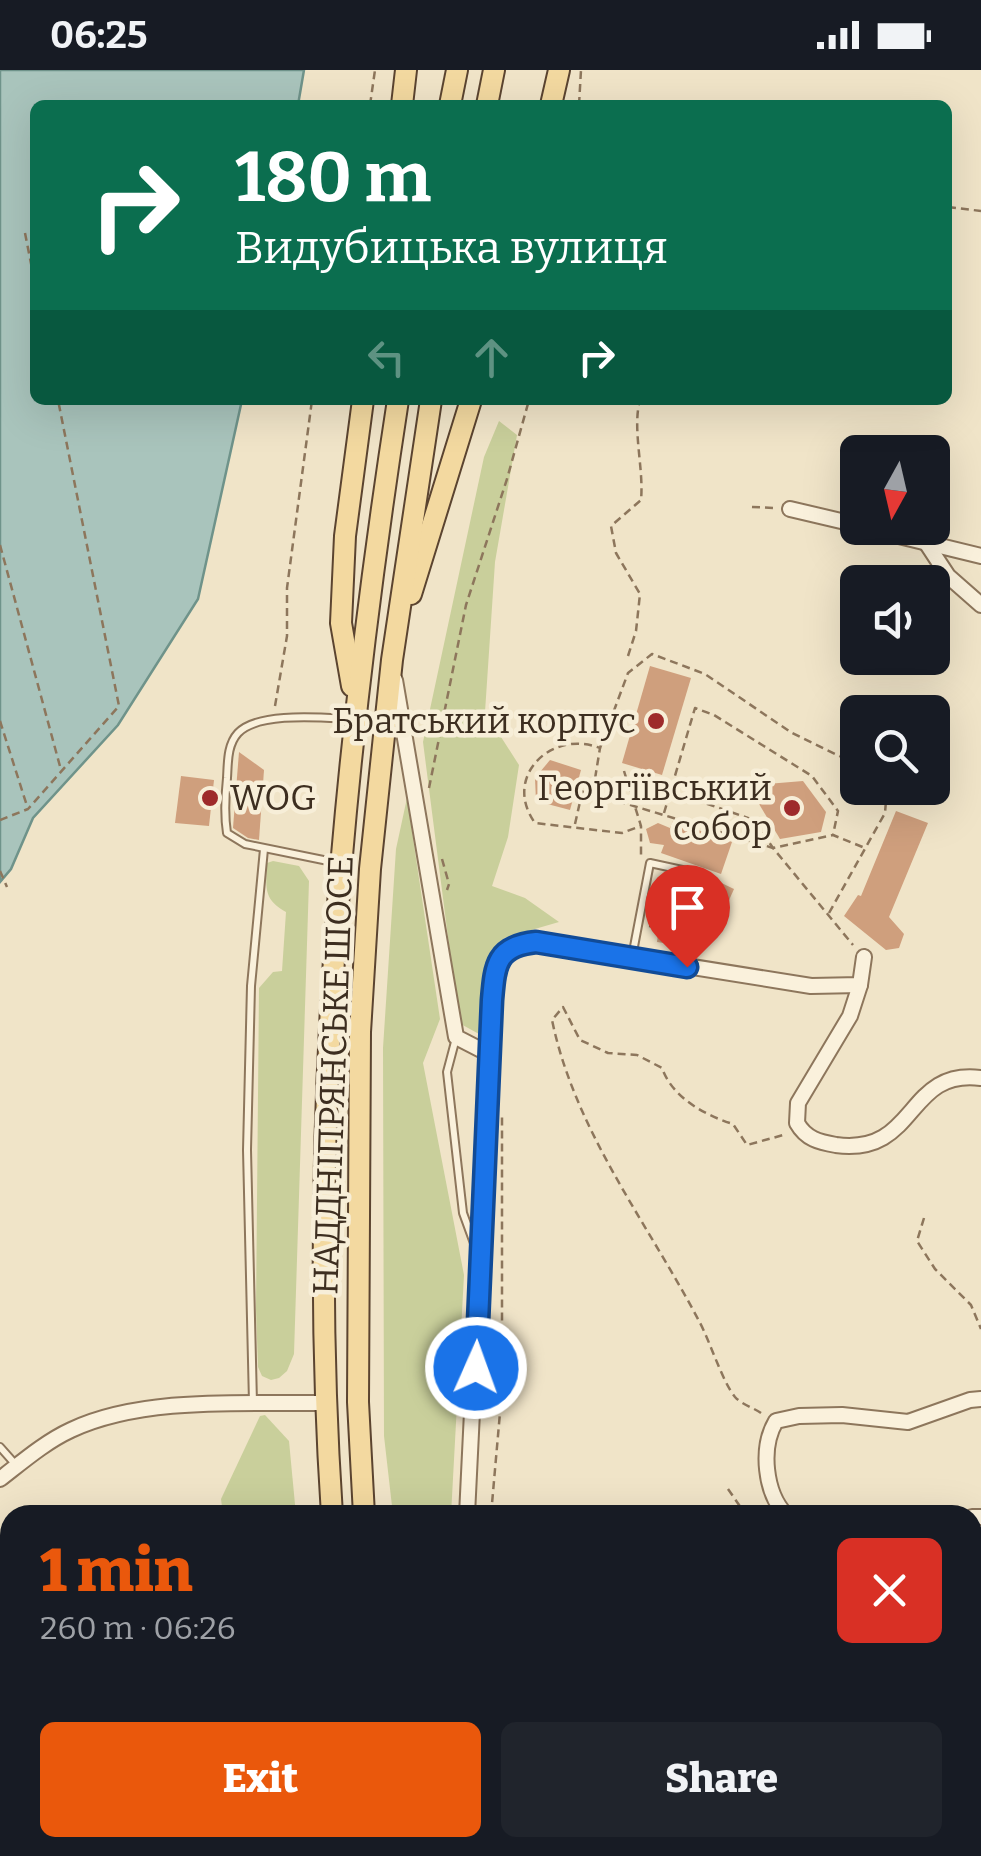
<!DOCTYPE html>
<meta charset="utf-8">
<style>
body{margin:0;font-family:Bitter,serif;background:#20242c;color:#f1f3f6;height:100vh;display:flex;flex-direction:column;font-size:38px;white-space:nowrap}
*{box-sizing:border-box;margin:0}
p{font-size:32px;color:#9ea1a6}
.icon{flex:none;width:55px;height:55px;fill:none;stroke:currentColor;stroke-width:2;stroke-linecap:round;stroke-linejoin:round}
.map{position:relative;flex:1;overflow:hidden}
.details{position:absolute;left:0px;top:1435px;width:982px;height:352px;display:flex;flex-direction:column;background:#171b24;border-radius:30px 30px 0 0;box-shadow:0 10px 40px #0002}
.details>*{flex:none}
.guide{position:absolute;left:30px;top:30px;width:922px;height:305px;border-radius:15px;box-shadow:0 10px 40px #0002;background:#0b6e4f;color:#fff;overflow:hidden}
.needle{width:65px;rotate:188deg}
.tools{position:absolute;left:840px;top:365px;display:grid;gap:20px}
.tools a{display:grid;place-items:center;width:110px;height:110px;border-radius:15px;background:#171b24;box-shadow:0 10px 40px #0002;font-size:50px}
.pin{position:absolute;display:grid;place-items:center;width:85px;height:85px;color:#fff;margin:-102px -42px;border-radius:50% 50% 50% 0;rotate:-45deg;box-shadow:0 0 10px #0007}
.pin .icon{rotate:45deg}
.me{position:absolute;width:110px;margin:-55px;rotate:2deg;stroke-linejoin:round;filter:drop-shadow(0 0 8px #0008)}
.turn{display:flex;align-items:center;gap:35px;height:210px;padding:0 40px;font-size:45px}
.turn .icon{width:130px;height:130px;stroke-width:2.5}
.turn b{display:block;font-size:70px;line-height:85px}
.lanes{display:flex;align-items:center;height:95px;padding:0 40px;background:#0003;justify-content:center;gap:50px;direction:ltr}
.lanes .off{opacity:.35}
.round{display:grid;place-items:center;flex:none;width:105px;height:105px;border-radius:15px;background:#20242c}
.headline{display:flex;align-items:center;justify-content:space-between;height:170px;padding:0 40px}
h1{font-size:60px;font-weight:800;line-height:75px;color:#ea580c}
.action{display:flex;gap:20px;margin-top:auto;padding:20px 40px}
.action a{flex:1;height:115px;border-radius:15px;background:#ea580c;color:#fff;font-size:40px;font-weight:800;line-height:115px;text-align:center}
.action a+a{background:#20242c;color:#f1f3f6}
.status{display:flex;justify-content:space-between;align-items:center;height:70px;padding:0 50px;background:#171b24;direction:ltr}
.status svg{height:28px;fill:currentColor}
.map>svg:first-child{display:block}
.green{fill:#c9cf9b}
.water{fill:#a9c4bc;stroke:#6f938a;stroke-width:2.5}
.building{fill:#cf9f7d}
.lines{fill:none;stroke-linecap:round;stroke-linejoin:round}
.lane-casing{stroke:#8d765c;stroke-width:10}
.street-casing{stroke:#8d765c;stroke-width:18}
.primary-casing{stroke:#5b4430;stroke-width:24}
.path{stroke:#8d765c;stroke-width:2.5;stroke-dasharray:8 5;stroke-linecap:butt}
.lane{stroke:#faf1dc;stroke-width:6}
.street{stroke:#faf1dc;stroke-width:14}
.primary{stroke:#f3d9a0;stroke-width:20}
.route-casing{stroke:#114b97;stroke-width:25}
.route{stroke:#1a73e8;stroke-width:18}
.poi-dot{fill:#9e2a2b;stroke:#f7eed8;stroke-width:4}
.labels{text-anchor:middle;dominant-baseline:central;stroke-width:9;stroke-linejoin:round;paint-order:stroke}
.poi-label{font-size:35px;fill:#3d2e20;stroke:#f7eed8;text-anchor:end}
.street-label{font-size:35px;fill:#3d2e20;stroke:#f7eed8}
</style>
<div class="status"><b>06:25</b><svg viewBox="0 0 49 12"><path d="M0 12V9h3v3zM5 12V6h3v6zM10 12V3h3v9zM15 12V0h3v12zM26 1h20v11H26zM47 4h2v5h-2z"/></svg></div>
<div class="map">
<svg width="981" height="1786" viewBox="0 0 981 1786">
<rect width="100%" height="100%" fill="#f0e4c8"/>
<g class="green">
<path d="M499,351L517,365L495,492L485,642L519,695L508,767L492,816L525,828L559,852L504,868L488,894L485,955L479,964L459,953L423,672L484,387Z"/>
<path d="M407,728L440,949L423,993L464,1205L451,1445H393L384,1366L383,978L396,779Z"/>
<path d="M273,791L299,796L309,811L294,1284L287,1301L279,1308L271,1310L262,1306L258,1297L256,1239L259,918L273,902L282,901L286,842C263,829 266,818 267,793Z"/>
<path d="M265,1345L289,1371L296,1445H223L221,1429L260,1346Z"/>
</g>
<g class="water">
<path d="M0,0H304L298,35H35V330H242L198,529L118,655L33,748L11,799L0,812Z"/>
<path d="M0,1597L10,1601V1778H141L147,1786H0Z"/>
</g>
<g class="building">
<path d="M650,596L691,608L662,705L622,693Z"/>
<path d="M239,682L264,700L259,770L248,768L233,758Z"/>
<path d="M550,690L581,700L570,740L536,731L535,708Z"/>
<path d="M181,706L214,710L209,756L175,753Z"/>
<path d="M803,711L826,742L821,762L780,769L759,734L767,714Z"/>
<path d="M896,741L928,753L889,847L904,864L899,878L886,880L844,846L858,825L861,826Z"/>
<path d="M673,751L732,772L721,804L661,783L664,775L650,773L646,759L658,753L670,758Z"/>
<path d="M711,808L734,819L726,837L703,826Z"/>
<path d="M664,819L697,823L690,877L657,872Z"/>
</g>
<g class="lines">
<g class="lane-casing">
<g id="lane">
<path d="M338,793L245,774L227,763C224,744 225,727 227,708C228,693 227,675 238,663C259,641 325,648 354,649"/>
<path d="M632,887L650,793L696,803"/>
<path d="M456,968L447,1002L463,1143L475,1176"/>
<path d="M253,1333L247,1080L251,916L264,779"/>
<path d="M0,1377L16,1395"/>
</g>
</g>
<g class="street-casing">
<g id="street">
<path d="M790,439L858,455"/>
<path d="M866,458L981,486"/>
<path d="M925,471L948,506L981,535"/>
<path d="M395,610L456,967L489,984"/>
<path d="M860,915L850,946L798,1033L797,1053C806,1069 819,1072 836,1075C918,1086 905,998 981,1008"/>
<path d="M0,1409C22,1392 45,1372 71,1360C143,1326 246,1334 325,1333"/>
<path d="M467,1445L492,930C495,895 496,876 536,872L811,916L860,915L864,887"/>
<path d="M786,1445C765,1423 760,1378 776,1351L799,1346L842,1345L908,1352L970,1330L981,1329"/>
<path d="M972,1447H981"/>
<path d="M0,1519L10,1529"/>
<path d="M972,1754L981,1744"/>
<path d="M226,1778L233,1786"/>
<path d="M443,1786V1778"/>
<path d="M949,1786L955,1778"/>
</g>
</g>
<g class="primary-casing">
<g id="primary">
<path d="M402,35L406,0"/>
<path d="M450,35L457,0"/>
<path d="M487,35L494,0"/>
<path d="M551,35L559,0"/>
<path d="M411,524L471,330"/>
<path d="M352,616L341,553L345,466L363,330"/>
<path d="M332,1445C307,1071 341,699 398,330"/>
<path d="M364,1445L358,1332L360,962L370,799L392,590L431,330"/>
<path d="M356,1778V1786"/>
<path d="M385,1778V1786"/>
</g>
</g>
<g class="path">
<path d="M370,35L375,0"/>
<path d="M579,35L581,0"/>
<path d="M948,137L981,141"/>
<path d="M25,163L35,214"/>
<path d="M752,437L774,438"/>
<path d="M0,475L61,700"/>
<path d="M628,586L636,561L640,524L616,483L611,456L641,430C644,399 632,358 640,330"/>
<path d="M275,636L287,566V518L312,330"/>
<path d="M0,651L27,736"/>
<path d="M600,678L628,603L652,584L705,604L792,663L858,695"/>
<path d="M624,701L641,756V787"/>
<path d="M429,718L466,535L507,409L529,330"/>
<path d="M576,720L588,723L587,728L606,732L607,728L773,778L853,875"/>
<path d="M588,720L607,727"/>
<path d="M593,721L600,678C551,659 502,707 535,753L622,763L641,756"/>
<path d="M670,721L754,750L773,778L833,765L865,778"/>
<path d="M664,743L695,638L714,645L812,706L838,741L833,765"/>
<path d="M0,750L28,739L119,636L58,330"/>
<path d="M575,754L582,723"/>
<path d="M442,789L449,814L447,820"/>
<path d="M0,801L7,817"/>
<path d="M829,843L885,743L887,718"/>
<path d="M649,856L658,857L657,865"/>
<path d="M924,1148L917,1171L935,1199L971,1235L981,1259"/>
<path d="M761,1343C754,1338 741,1334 735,1327C722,1311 710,1271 699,1251C647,1152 575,1061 552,950L563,937L580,970L608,983L637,985L662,998C672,1027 704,1045 733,1054L747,1075L787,1064"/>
<path d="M728,1419L746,1445"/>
<path d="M491,1445L502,1320V1047"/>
<path d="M972,1549L981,1548"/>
<path d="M972,1692L975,1685L981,1684"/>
<path d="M160,1783L162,1786"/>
<path d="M460,1786L461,1778"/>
<path d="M789,1786L790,1778"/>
<path d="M930,1786L933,1778"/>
</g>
<use href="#lane" class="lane"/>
<use href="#street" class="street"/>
<use href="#primary" class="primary"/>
</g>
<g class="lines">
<g class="route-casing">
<path id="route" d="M476,1298L492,930C495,895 496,876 536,872L687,897"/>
</g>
<use href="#route" class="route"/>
</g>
<g class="poi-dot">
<circle cx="656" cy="651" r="10"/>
<circle cx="210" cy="728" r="10"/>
<circle cx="792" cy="738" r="10"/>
</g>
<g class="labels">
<g class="poi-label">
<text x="636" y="651">Братський корпус</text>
<text x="772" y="718">Георгіївський<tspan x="772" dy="40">собор</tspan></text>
<text x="230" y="728" text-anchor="start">WOG</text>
</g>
<g class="street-label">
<text transform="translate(333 1005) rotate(-88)">НАДДНІПРЯНСЬКЕ ШОСЕ</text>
</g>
</g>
</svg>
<div class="tools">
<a><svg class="needle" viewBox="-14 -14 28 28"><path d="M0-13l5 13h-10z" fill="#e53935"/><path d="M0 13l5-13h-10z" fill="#9ea1a6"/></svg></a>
<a><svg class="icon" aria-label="sound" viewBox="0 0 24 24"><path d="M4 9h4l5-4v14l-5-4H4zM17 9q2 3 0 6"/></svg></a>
<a><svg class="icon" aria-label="search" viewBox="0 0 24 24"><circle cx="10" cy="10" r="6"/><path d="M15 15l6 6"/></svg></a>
</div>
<div class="pin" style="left:687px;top:897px;background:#d93025"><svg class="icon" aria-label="arrive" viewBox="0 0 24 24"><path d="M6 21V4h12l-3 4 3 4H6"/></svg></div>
<svg class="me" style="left:476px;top:1298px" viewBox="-20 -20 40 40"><circle r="17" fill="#1a73e8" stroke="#fff" stroke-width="3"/><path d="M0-11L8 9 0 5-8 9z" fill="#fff"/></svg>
<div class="guide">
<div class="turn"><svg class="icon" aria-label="right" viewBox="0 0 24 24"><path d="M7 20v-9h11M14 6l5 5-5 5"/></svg><div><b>180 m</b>Видубицька вулиця</div></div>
<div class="lanes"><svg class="icon off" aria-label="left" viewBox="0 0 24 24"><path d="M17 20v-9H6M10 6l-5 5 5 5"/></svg><svg class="icon off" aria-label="ahead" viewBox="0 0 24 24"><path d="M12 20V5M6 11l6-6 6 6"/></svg><svg class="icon" aria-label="right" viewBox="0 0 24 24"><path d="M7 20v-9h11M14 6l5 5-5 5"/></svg></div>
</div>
<section class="details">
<div class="headline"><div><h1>1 min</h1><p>260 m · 06:26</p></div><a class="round" style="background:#d93025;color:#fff"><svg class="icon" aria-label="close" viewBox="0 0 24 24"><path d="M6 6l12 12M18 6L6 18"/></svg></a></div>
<div class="action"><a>Exit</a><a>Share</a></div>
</section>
</div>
